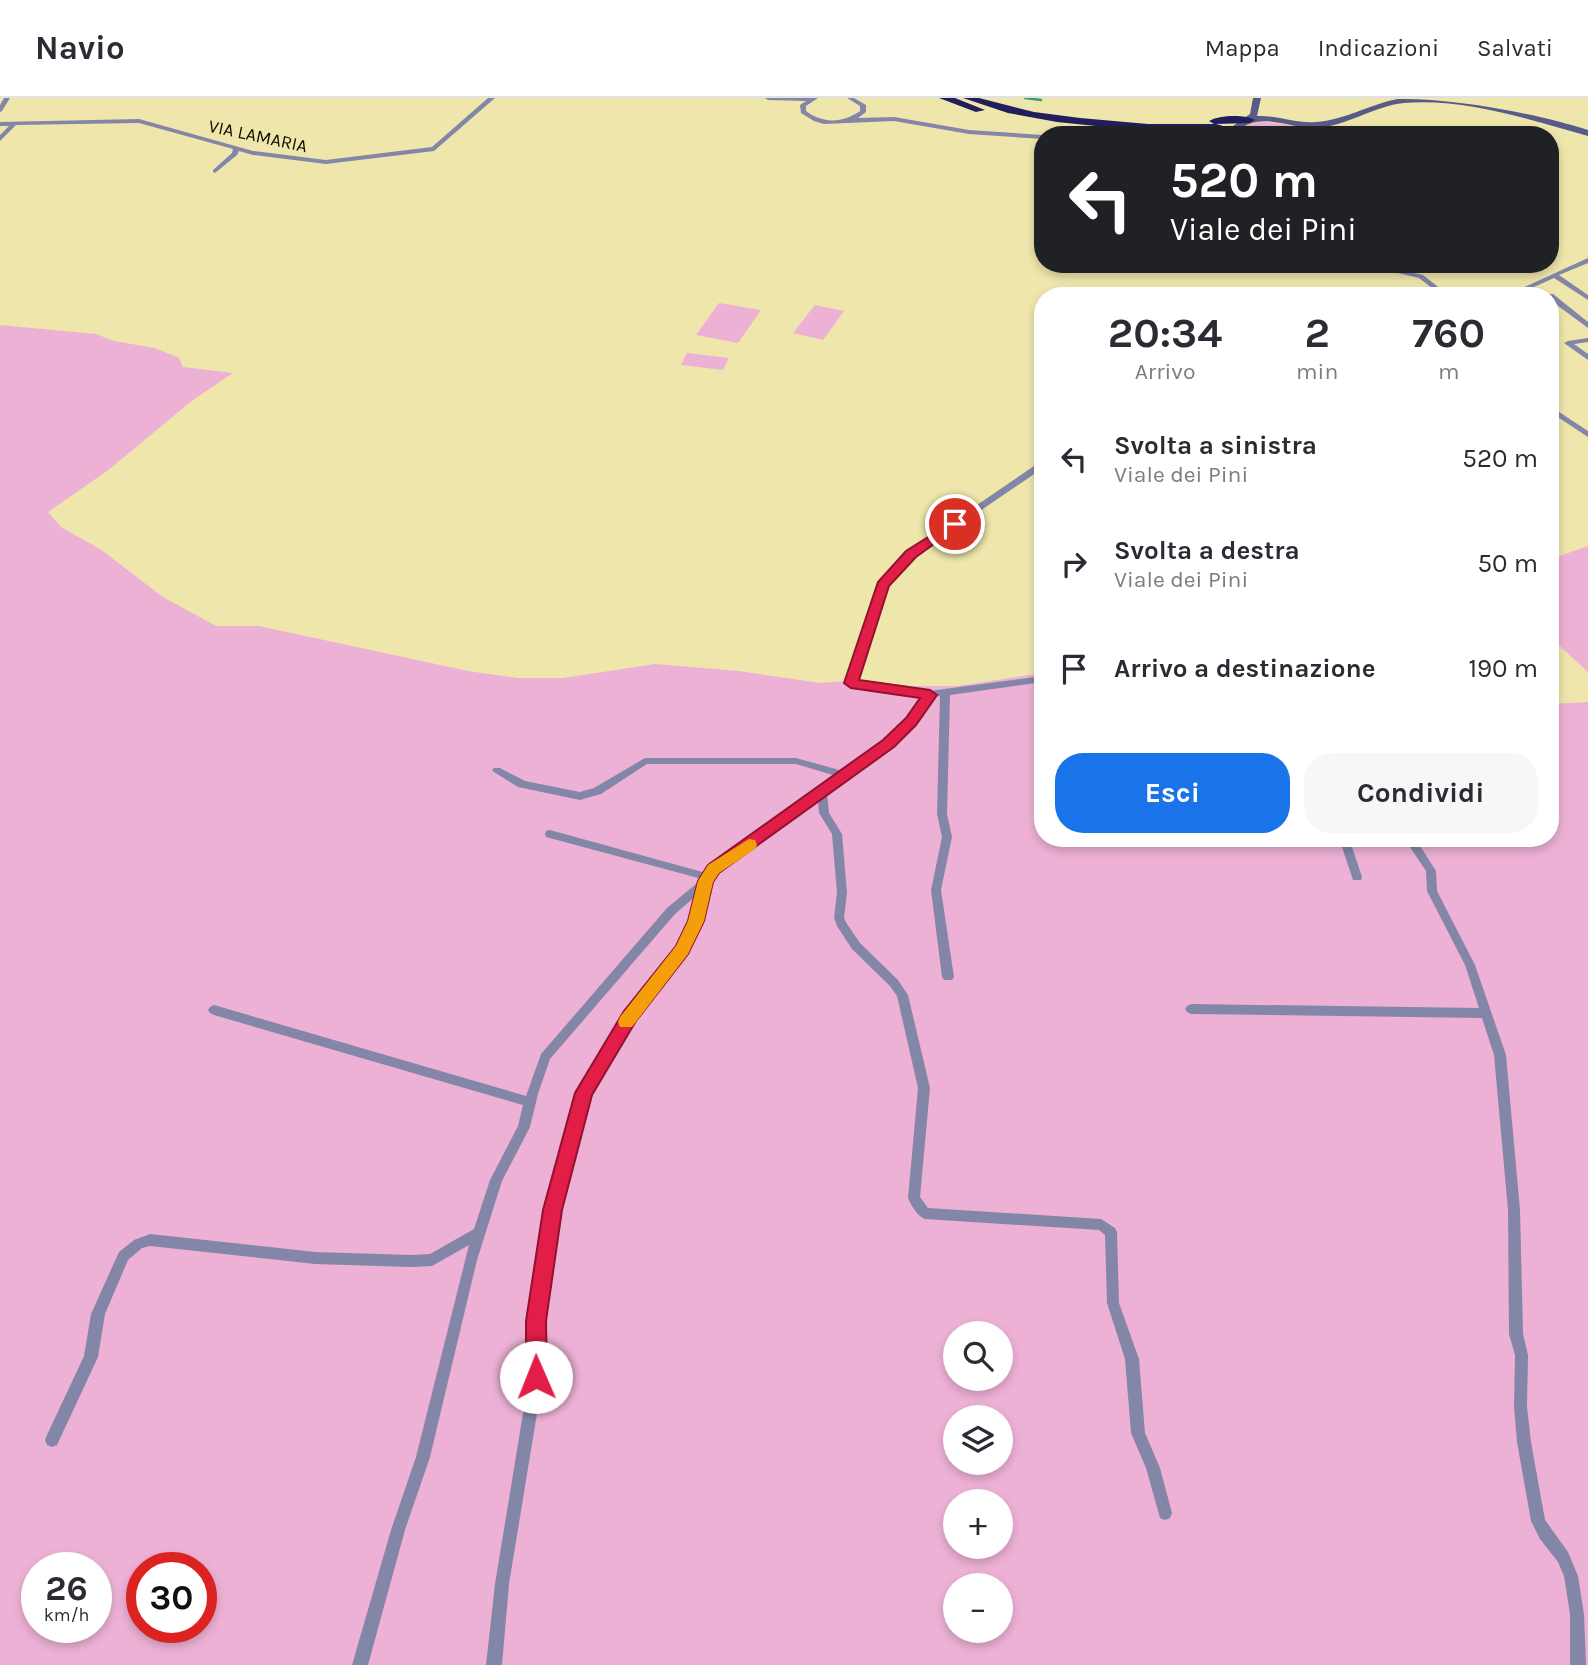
<!DOCTYPE html>
<html lang="it">
<meta charset="utf-8">
<style>
body{margin:0;font-family:Karla,sans-serif;background:#f7f7f7;color:#2b2b33;height:100vh;display:flex;flex-direction:column;font-size:26px;white-space:nowrap}
*{box-sizing:border-box;margin:0}
p{font-size:23px;color:#7c7c81}
.icon{flex:none;width:38px;height:38px;fill:none;stroke:currentColor;stroke-width:2;stroke-linecap:round;stroke-linejoin:round}
.map{position:relative;flex:1;overflow:hidden}
.sheet{position:absolute;left:1034px;top:189px;width:525px;height:560px;display:flex;flex-direction:column;background:#fff;border-radius:28px;box-shadow:0 4px 10px #0003}
.sheet>*{flex:none}
.guide{position:absolute;left:1034px;top:28px;width:525px;height:147px;border-radius:28px;box-shadow:0 4px 10px #0003;background:#202124;color:#fff;overflow:hidden}
.tools{position:absolute;left:943px;top:1223px;display:grid;gap:14px}
.tools a{display:grid;place-items:center;width:70px;height:70px;border-radius:50%;background:#fff;box-shadow:0 4px 10px #0003;font-size:35px}
.speed{position:absolute;left:21px;top:1454px;display:flex;gap:14px;font-size:35px;font-weight:700;text-align:center}
.speed>*{display:grid;place-content:center;width:91px;height:91px;border-radius:50%;background:#fff;box-shadow:0 4px 10px #0003;line-height:1}
.speed small{font-size:18px;font-weight:400}
.speed .limit{border:10px solid #d22;background:#fff;color:#111}
.pin{position:absolute;display:grid;place-items:center;width:60px;height:60px;color:#fff;margin:-30px;border:4px solid #fff;border-radius:50%;box-shadow:0 2px 7px #0007}
.me{position:absolute;width:77px;margin:-38px;rotate:359deg;stroke-linejoin:round;filter:drop-shadow(0 0 5px #0008)}
.turn{display:flex;align-items:center;gap:24px;height:147px;padding:0 21px;font-size:32px}
.turn .icon{width:91px;height:91px;stroke-width:2.5}
.turn b{display:block;font-size:49px;line-height:60px}
.eta{display:flex;justify-content:space-evenly;align-items:center;height:119px;text-align:center}
.eta b{font-size:42px;font-weight:700;line-height:49px}
.cta{display:flex;gap:14px;margin-top:auto;padding:14px 21px}
.cta a{flex:1;height:80px;border-radius:28px;background:#1a73e8;color:#fff;font-size:28px;font-weight:700;line-height:80px;text-align:center}
.cta a+a{background:#f7f7f7;color:#2b2b33}
ul{padding:0;list-style:none}
li{display:flex;align-items:center;gap:21px;height:105px;padding:0 21px}
li div{flex:1}
li b{display:block;font-size:26px}
li em{font-style:normal}
header{display:flex;align-items:center;gap:42px;box-sizing:border-box;height:98px;padding:0 35px;background:#fff;border-bottom:2px solid #e1e1e2}
header strong{font-size:33px}
nav{display:flex;gap:38px;margin-inline-start:auto;font-size:24px}
.map>svg:first-child{display:block}
.green{fill:#edb1d6;fill-rule:evenodd}
.lines{fill:none;stroke-linecap:round;stroke-linejoin:round}
.stream{stroke:#3d9c72;stroke-width:2.5}
.street{fill:#8486a8;fill-rule:evenodd}
.secondary{fill:#585a89;fill-rule:evenodd}
.highway{fill:#241d5d;fill-rule:evenodd}
.route{fill:#e11d48;stroke:#92132f;stroke-width:2}
.slow{fill:#f59e0b}
.labels{text-anchor:middle;dominant-baseline:central;stroke-width:5;stroke-linejoin:round;paint-order:stroke}
.far-street-label{font-size:18px;fill:#100d00;stroke:#eee6ab}
</style>
<header>
<strong>Navio</strong>
<nav><a>Mappa</a><a>Indicazioni</a><a>Salvati</a></nav>
</header>
<div class="map">
<svg width="1588" height="1567" viewBox="0 0 1588 1567">
<rect width="100%" height="100%" fill="#eee6ab"/>
<g class="green">
<path d="M1261,23L1288,27L1297,37H1245L1243,29Z"/>
<path d="M719,205L761,212L738,245L696,237Z"/>
<path d="M815,207L844,213L823,242L793,235Z"/>
<path d="M0,227L96,236L114,243L155,250L179,260L183,269L233,275L193,302L107,373L48,414L61,429L100,451L163,499L216,528H259L468,573L518,580H563L655,566L739,573L820,585L863,582L909,588H957L1043,575V740H1550L1551,606L1588,604V1567H0ZM956,1236H1001V1281H956ZM956,1320H1001V1365H956ZM956,1404H1001V1449H956ZM37,1470H96V1530H37ZM142,1470H201V1530H142ZM956,1488H1001V1533H956Z"/>
<path d="M687,255L729,260L723,272L681,267Z"/>
<path d="M1588,448V574L1550,539L1551,461Z"/>
</g>
<g class="lines">
<path class="stream" d="M1025,0L1041,2"/>
<g class="street">
<path d="M4,0H10L2,13L0,14V7Z"/>
<path d="M488,0H495L434,53L326,66L253,57L239,53L237,57L215,75L213,74V72L232,55L233,51L139,25L16,27L0,43V37L9,28H0V24L139,21L253,53L326,62L432,49Z"/>
<path d="M765,0H818L806,8V13C823,26 843,25 860,13V8L847,0H854L866,7V14L858,20L894,19L969,32L1043,37V41L969,36L894,23L824,26L814,23L801,15L800,7L806,3L768,2Z"/>
<path d="M1588,160V165L1559,177L1588,197V202L1554,180L1514,198H1505Z"/>
<path d="M1360,166H1374L1423,177L1450,198H1442L1419,180Z"/>
<path d="M1547,196H1553L1588,224V230L1550,202V198H1547Z"/>
<path d="M1588,240V244L1574,246L1588,256V262L1564,245L1568,243Z"/>
<path d="M1550,308L1588,333V339L1550,314Z"/>
<path d="M1040,364H1043V370L914,458L886,488L856,583L922,594L1043,578V584L950,597L947,716L952,739L941,792L954,879L952,882H944L942,879L931,792L942,739L937,716L940,598L934,599L914,625L892,647L851,678L849,680L845,681L827,695L829,715L842,736L847,795L844,820L847,826L860,845L898,882L908,897L930,990L920,1099L928,1110L1101,1121L1115,1130L1117,1134L1119,1205L1139,1261L1145,1335L1160,1370L1172,1415L1170,1420L1165,1422L1160,1420L1146,1370L1131,1335L1125,1261L1107,1205L1105,1137L1099,1132L925,1121C917,1118 911,1107 908,1100L918,990L897,898L890,888L852,851L837,828L834,820L837,795L832,736L819,715L818,701L718,774L711,784L701,823L686,855L634,921L590,996L568,1070L547,1184L543,1223V1279L509,1486L502,1567H486L495,1486L529,1279V1223L535,1184L556,1070L580,991L626,915L678,849L691,823L697,797L675,816L550,961L538,996L530,1029L502,1083L477,1162L430,1359L405,1432L368,1567H352L391,1432L416,1359L469,1147L432,1168L411,1169L315,1166L150,1148L142,1150L128,1162L105,1216L98,1259L57,1347L52,1349L47,1347L45,1342L47,1337L84,1258L91,1216L119,1154L134,1142L150,1136L315,1154L411,1157L430,1156L474,1131L490,1082L518,1028L523,1007L214,917L210,915L208,912L210,909L214,907L526,998L541,956L667,810L702,781L546,739L545,736L546,733L550,732L706,775L710,768L836,678L796,666H647L601,696L580,702L518,689L494,674L492,672L494,670H500L525,683L580,694L594,690L645,660H796L843,673L886,643L908,621L923,600L851,588L846,585L879,485L908,454Z"/>
<path d="M1339,740H1349L1362,779L1361,782H1353Z"/>
<path d="M1404,740H1415L1436,773L1437,793L1475,867L1506,957L1520,1112L1523,1236L1528,1257L1527,1309L1531,1344L1545,1422L1568,1454L1578,1478L1584,1516L1586,1567H1570V1516L1564,1478L1558,1464L1540,1441L1531,1423L1517,1344L1514,1309L1515,1257L1509,1236L1508,1112L1494,957L1482,920L1191,916L1187,914L1185,911L1187,908L1191,906L1479,910L1465,867L1427,793L1426,773Z"/>
</g>
<path class="secondary" d="M1253,0H1261L1257,18C1277,17 1296,26 1316,24C1345,22 1370,6 1398,1C1453,0 1535,15 1588,32V38C1530,22 1466,0 1404,5C1374,8 1347,28 1316,30C1291,31 1266,15 1243,29L1244,37H1234L1233,28L1250,16Z"/>
<g class="highway">
<path d="M939,0H955L985,12L976,14Z"/>
<path d="M963,0H979L1034,14L1080,20L1148,26H1214L1209,23C1219,17 1245,16 1255,22L1249,25L1216,26L1241,33V37L1206,32L1125,31L1057,24L1008,15Z"/>
</g>
</g>
<path class="route" d="M955,422L959,423V428L916,459L889,488L859,582L930,592L937,597L935,600L916,627L894,649L719,775L713,784L704,823L688,856L636,923L592,997L562,1112L546,1223L547,1279L544,1286L536,1289L529,1286L526,1279V1223L543,1112L575,995L624,913L676,848L688,823L698,783L708,767L883,642L906,620L920,600L851,590L844,585L878,484L906,453Z"/>
<path class="slow" d="M749,741L755,742L757,747L755,751L719,775L713,784L704,823L688,856L632,929H620L618,924L620,919L676,848L688,823L698,783L708,767Z"/>
<g class="labels">
<g class="far-street-label">
<text transform="translate(258 38) rotate(12)">VIA LAMARIA</text>
</g>
</g>
</svg>
<div class="tools">
<a><svg class="icon" aria-label="search" viewBox="0 0 24 24"><circle cx="10" cy="10" r="6"/><path d="M15 15l6 6"/></svg></a>
<a><svg class="icon" aria-label="layers" viewBox="0 0 24 24"><path d="M12 4l9 5-9 5-9-5zM3 14l9 5 9-5"/></svg></a>
<a>+</a>
<a>−</a>
</div>
<div class="speed"><div>26<small>km/h</small></div><div class="limit">30</div></div>
<div class="pin" style="left:955px;top:426px;background:#d93025"><svg class="icon" aria-label="arrive" viewBox="0 0 24 24"><path d="M6 21V4h12l-3 4 3 4H6"/></svg></div>
<svg class="me" style="left:536px;top:1279px" viewBox="-20 -20 40 40"><circle r="19" fill="#fff"/><path d="M0-13L10 11 0 6-10 11z" fill="#e11d48"/></svg>
<div class="guide">
<div class="turn"><svg class="icon" aria-label="left" viewBox="0 0 24 24"><path d="M17 20v-9H6M10 6l-5 5 5 5"/></svg><div><b>520 m</b>Viale dei Pini</div></div>
</div>
<section class="sheet">
<div class="eta">
<div><b>20:34</b><p>Arrivo</p></div>
<div><b>2</b><p>min</p></div>
<div><b>760</b><p>m</p></div>
</div>
<ul>
<li><svg class="icon" aria-label="left" viewBox="0 0 24 24"><path d="M17 20v-9H6M10 6l-5 5 5 5"/></svg><div><b>Svolta a sinistra</b><p>Viale dei Pini</p></div><em>520 m</em></li>
<li><svg class="icon" aria-label="right" viewBox="0 0 24 24"><path d="M7 20v-9h11M14 6l5 5-5 5"/></svg><div><b>Svolta a destra</b><p>Viale dei Pini</p></div><em>50 m</em></li>
<li><svg class="icon" aria-label="arrive" viewBox="0 0 24 24"><path d="M6 21V4h12l-3 4 3 4H6"/></svg><div><b>Arrivo a destinazione</b></div><em>190 m</em></li>
</ul>
<div class="cta"><a>Esci</a><a>Condividi</a></div>
</section>
</div>
